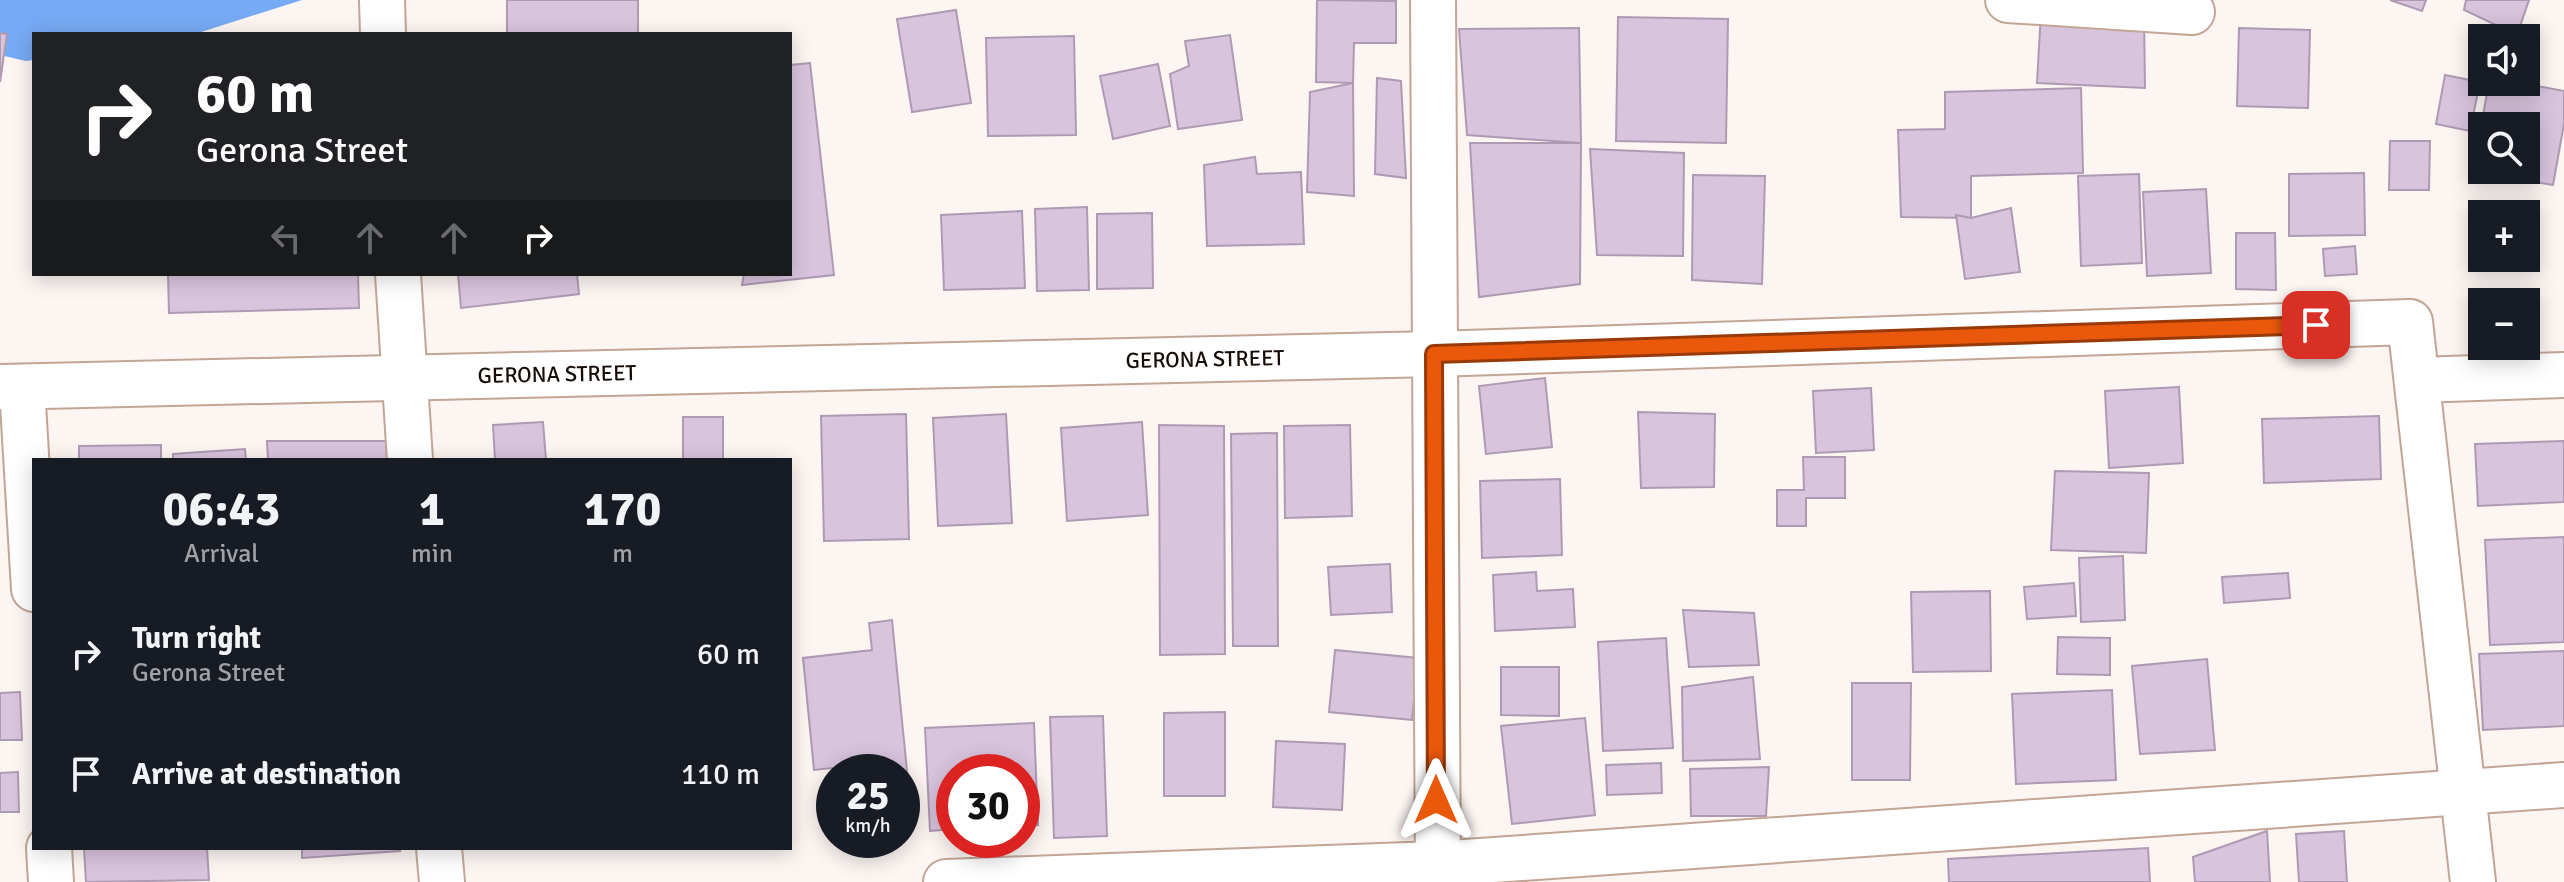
<!DOCTYPE html>
<meta charset="utf-8">
<style>
body{margin:0;font-family:Signika,sans-serif;background:#20242c;color:#f1f3f6;height:100vh;display:flex;flex-direction:column;font-size:30px;white-space:nowrap}
*{box-sizing:border-box;margin:0}
p{font-size:26px;color:#9ea1a6}
.icon{flex:none;width:44px;height:44px;fill:none;stroke:currentColor;stroke-width:2;stroke-linecap:round;stroke-linejoin:round}
.map{position:relative;flex:1;overflow:hidden}
.drawer{position:absolute;left:32px;top:458px;width:760px;height:392px;display:flex;flex-direction:column;background:#171b24;border-radius:0px;box-shadow:0 4px 20px #0003}
.drawer>*{flex:none}
.banner{position:absolute;left:32px;top:32px;width:760px;height:244px;border-radius:0px;box-shadow:0 4px 20px #0003;background:#202124;color:#fff;overflow:hidden}
.buttons{position:absolute;left:2468px;top:24px;display:grid;gap:16px}
.buttons a{display:grid;place-items:center;width:72px;height:72px;border-radius:0px;background:#171b24;box-shadow:0 4px 20px #0003;font-size:40px}
.speed{position:absolute;left:816px;top:754px;display:flex;gap:16px;font-size:40px;font-weight:700;text-align:center}
.speed>*{display:grid;place-content:center;width:104px;height:104px;border-radius:50%;background:#171b24;box-shadow:0 4px 20px #0003;line-height:1}
.speed small{font-size:20px;font-weight:400}
.speed .limit{border:12px solid #d22;background:#fff;color:#111}
.pin{position:absolute;display:grid;place-items:center;width:68px;height:68px;color:#fff;margin:-34px;border-radius:16px;box-shadow:0 4px 12px #0006}
.me{position:absolute;width:88px;margin:-44px;rotate:0deg;stroke-linejoin:round;filter:drop-shadow(0 0 6px #0008)}
.turn{display:flex;align-items:center;gap:28px;height:168px;padding:0 32px;font-size:36px}
.turn .icon{width:104px;height:104px;stroke-width:2.5}
.turn b{display:block;font-size:56px;line-height:68px}
.lanes{display:flex;align-items:center;height:76px;padding:0 32px;background:#0003;justify-content:center;gap:40px;direction:ltr}
.lanes .off{opacity:.35}
.eta{display:flex;justify-content:space-evenly;align-items:center;height:136px;text-align:center}
.eta b{font-size:48px;font-weight:700;line-height:56px}
ul{padding:0;list-style:none}
li{display:flex;align-items:center;gap:24px;height:120px;padding:0 32px}
li div{flex:1}
li b{display:block;font-size:30px}
li em{font-style:normal}
.map>svg:first-child{display:block}
.water{fill:#77aaf5}
.building{fill:#d9c4de;stroke:#ae9ab2;stroke-width:2;fill-rule:evenodd}
.lines{fill:none;stroke-linecap:round;stroke-linejoin:round}
.minor-casing{stroke:#c3a596;stroke-width:48}
.tertiary-casing{stroke:#c3a596;stroke-width:48}
.minor{stroke:#fff;stroke-width:44}
.tertiary{stroke:#fff;stroke-width:44}
.route-casing{stroke:#983908;stroke-width:20}
.route{stroke:#ea580c;stroke-width:14}
.labels{text-anchor:middle;dominant-baseline:central;stroke-width:8;stroke-linejoin:round;paint-order:stroke}
.street-label{font-size:22px;fill:#160c07;stroke:#fff}
</style>
<div class="map">
<svg width="2564" height="882" viewBox="0 0 2564 882">
<rect width="100%" height="100%" fill="#fcf5f2"/>
<path class="water" d="M0,0H302L195,34H34V60L26,61L0,55Z"/>
<g class="building">
<rect x="507" y="0" width="131" height="34"/>
<path d="M1317,0L1396,1V43H1354L1353,83L1316,82Z"/>
<path d="M2390,0H2426L2422,11Z"/>
<path d="M2466,0H2529L2517,35L2464,10Z"/>
<path d="M956,10L971,103L912,112L897,19Z"/>
<path d="M2041,12L2144,16L2145,88L2037,83Z"/>
<path d="M1618,17L1728,19L1726,143L1616,141Z"/>
<path d="M1579,28L1581,143L1467,135L1459,29Z"/>
<path d="M2239,28L2310,30L2308,108L2237,106Z"/>
<path d="M0,33L7,34L0,82Z"/>
<path d="M1230,35L1242,120L1178,129L1170,74L1189,66L1185,41Z"/>
<path d="M1074,36L1076,135L988,136L986,38Z"/>
<path d="M810,63L834,275L742,285L744,274H790V65Z"/>
<path d="M1158,64L1170,126L1113,139L1100,76Z"/>
<path d="M2445,75L2480,82L2470,131L2436,124Z"/>
<path d="M1377,78L1401,81L1406,178L1375,174Z"/>
<path d="M2489,82H2515L2564,91V124L2553,185L2473,171ZM2482,126H2526V170H2482Z"/>
<path d="M1353,83L1354,196L1307,192L1310,92Z"/>
<path d="M2081,88L2083,173L1971,176V218L1901,217L1898,130L1945,129V92Z"/>
<path d="M2390,141H2430L2429,190H2389Z"/>
<path d="M1470,143H1581L1580,284L1479,297Z"/>
<path d="M1590,149L1684,153L1683,256L1597,255Z"/>
<path d="M1255,157L1257,174L1301,172L1304,244L1207,246L1204,165Z"/>
<path d="M2364,173L2365,235L2289,236V174Z"/>
<path d="M2139,174L2142,263L2081,266L2078,176Z"/>
<path d="M1693,175L1765,176L1762,284L1692,280Z"/>
<path d="M2206,189L2211,273L2147,276L2143,192Z"/>
<path d="M1087,207L1089,290L1037,291L1035,209Z"/>
<path d="M2011,208L2020,272L1965,279L1956,215L1971,218Z"/>
<path d="M1022,211L1025,288L944,290L941,215Z"/>
<path d="M1152,213L1153,288L1097,289V214Z"/>
<path d="M2236,233H2275L2276,290L2236,289Z"/>
<path d="M2355,246L2357,274L2325,276L2323,249Z"/>
<path d="M168,274H358L359,308L169,313Z"/>
<path d="M458,274H577L579,294L461,308Z"/>
<path d="M1545,378L1552,447L1486,454L1479,386Z"/>
<path d="M2179,387L2183,463L2109,468L2105,391Z"/>
<path d="M1871,388L1874,450L1816,453L1813,391Z"/>
<path d="M1638,412L1715,414L1714,487L1641,488Z"/>
<path d="M906,414L909,539L824,541L821,416Z"/>
<path d="M1006,414L1012,523L938,526L933,418Z"/>
<path d="M2379,416L2381,479L2264,483L2262,419Z"/>
<rect x="683" y="417" width="40" height="43"/>
<path d="M543,422L546,460H495L493,425Z"/>
<path d="M1142,422L1148,515L1067,521L1061,428Z"/>
<path d="M1159,425L1224,426L1225,654L1160,655Z"/>
<path d="M1350,425L1352,516L1285,518L1284,426Z"/>
<path d="M1277,433L1278,646H1233L1231,434Z"/>
<path d="M267,441H386L387,460H268Z"/>
<path d="M2564,441V502L2478,506L2475,444Z"/>
<path d="M161,445V460H79V446Z"/>
<path d="M245,449L246,460H173V454Z"/>
<path d="M1803,457H1845V498H1806V526H1777V490H1804Z"/>
<path d="M2055,471L2149,473L2146,553L2051,550Z"/>
<path d="M1560,479L1562,555L1482,558L1480,481Z"/>
<path d="M2564,537V642L2490,645L2485,540Z"/>
<path d="M2123,556L2125,620L2081,622L2079,558Z"/>
<path d="M1390,564L1392,612L1331,615L1328,567Z"/>
<path d="M1536,572L1537,591L1573,589L1575,627L1495,631L1493,575Z"/>
<path d="M2288,573L2290,598L2224,603L2222,577Z"/>
<path d="M2074,583L2076,616L2027,619L2024,587Z"/>
<path d="M1990,591L1991,671L1913,672L1911,592Z"/>
<path d="M1683,610L1754,613L1759,665L1689,667Z"/>
<path d="M892,620L909,791L902,792V772H870V764L814,770L803,658L872,650L869,623Z"/>
<path d="M2058,637L2110,638V675L2057,674Z"/>
<path d="M1666,638L1673,748L1603,751L1598,642Z"/>
<path d="M1335,650L1418,658L1412,720L1329,712Z"/>
<path d="M2564,651V726L2483,730L2479,654Z"/>
<path d="M2207,659L2215,750L2140,754L2132,666Z"/>
<path d="M1501,667H1559V716L1501,715Z"/>
<path d="M1753,677L1760,759L1683,761L1682,687Z"/>
<path d="M1852,683H1911L1910,780H1852Z"/>
<path d="M2112,690L2116,780L2016,784L2012,694Z"/>
<path d="M20,692L22,740H0V693Z"/>
<path d="M1225,712V796H1164V713Z"/>
<path d="M1103,716L1107,836L1054,838L1050,717Z"/>
<path d="M1585,718L1595,815L1512,824L1501,726Z"/>
<path d="M1034,723L1038,825L1022,826V772H954V829L930,831L925,728Z"/>
<path d="M1276,741L1345,744L1342,810L1273,807Z"/>
<path d="M1661,763L1662,793L1607,795L1606,765Z"/>
<path d="M1769,767L1766,816H1691L1690,769Z"/>
<path d="M18,772L19,812H0V773Z"/>
<path d="M2267,831L2270,882H2195L2193,857Z"/>
<path d="M2344,831L2347,882H2299L2296,834Z"/>
<path d="M84,848H207L209,880L86,882Z"/>
<path d="M302,848H400V851L302,858Z"/>
<path d="M2148,848L2150,882H1949L1948,859Z"/>
</g>
<g class="lines">
<g class="minor-casing">
<g id="minor">
<path d="M382,0L383,34"/>
<path d="M1433,0L1438,882"/>
<path d="M2008,0L2192,12"/>
<path d="M398,274L410,460"/>
<path d="M2418,380L2564,375"/>
<path d="M0,387L1434,354L2410,322L2463,793"/>
<path d="M22,387L34,589"/>
<path d="M49,848L51,882"/>
<path d="M439,848L442,882"/>
</g>
</g>
<g class="tertiary-casing">
<g id="tertiary">
<path d="M2463,793L2473,882"/>
<path d="M946,882L1436,864L2564,785"/>
</g>
</g>
<use href="#minor" class="minor"/>
<use href="#tertiary" class="tertiary"/>
</g>
<g class="lines">
<g class="route-casing">
<path id="route" d="M1436,800L1434,354L2316,325"/>
</g>
<use href="#route" class="route"/>
</g>
<g class="labels">
<g class="street-label">
<text transform="translate(1205 359) rotate(-1)">GERONA STREET</text>
<text transform="translate(557 374) rotate(-1)">GERONA STREET</text>
</g>
</g>
</svg>
<div class="buttons">
<a><svg class="icon" aria-label="sound" viewBox="0 0 24 24"><path d="M4 9h4l5-4v14l-5-4H4zM17 9q2 3 0 6"/></svg></a>
<a><svg class="icon" aria-label="search" viewBox="0 0 24 24"><circle cx="10" cy="10" r="6"/><path d="M15 15l6 6"/></svg></a>
<a>+</a>
<a>−</a>
</div>
<div class="speed"><div>25<small>km/h</small></div><div class="limit">30</div></div>
<div class="pin" style="left:2316px;top:325px;background:#d93025"><svg class="icon" aria-label="arrive" viewBox="0 0 24 24"><path d="M6 21V4h12l-3 4 3 4H6"/></svg></div>
<svg class="me" style="left:1436px;top:800px" viewBox="-20 -20 40 40"><path d="M0-17L14 15 0 8-14 15z" fill="#ea580c" stroke="#fff" stroke-width="4"/></svg>
<div class="banner">
<div class="turn"><svg class="icon" aria-label="right" viewBox="0 0 24 24"><path d="M7 20v-9h11M14 6l5 5-5 5"/></svg><div><b>60 m</b>Gerona Street</div></div>
<div class="lanes"><svg class="icon off" aria-label="left" viewBox="0 0 24 24"><path d="M17 20v-9H6M10 6l-5 5 5 5"/></svg><svg class="icon off" aria-label="ahead" viewBox="0 0 24 24"><path d="M12 20V5M6 11l6-6 6 6"/></svg><svg class="icon off" aria-label="ahead" viewBox="0 0 24 24"><path d="M12 20V5M6 11l6-6 6 6"/></svg><svg class="icon" aria-label="right" viewBox="0 0 24 24"><path d="M7 20v-9h11M14 6l5 5-5 5"/></svg></div>
</div>
<section class="drawer">
<div class="eta">
<div><b>06:43</b><p>Arrival</p></div>
<div><b>1</b><p>min</p></div>
<div><b>170</b><p>m</p></div>
</div>
<ul>
<li><svg class="icon" aria-label="right" viewBox="0 0 24 24"><path d="M7 20v-9h11M14 6l5 5-5 5"/></svg><div><b>Turn right</b><p>Gerona Street</p></div><em>60 m</em></li>
<li><svg class="icon" aria-label="arrive" viewBox="0 0 24 24"><path d="M6 21V4h12l-3 4 3 4H6"/></svg><div><b>Arrive at destination</b></div><em>110 m</em></li>
</ul>
</section>
</div>
